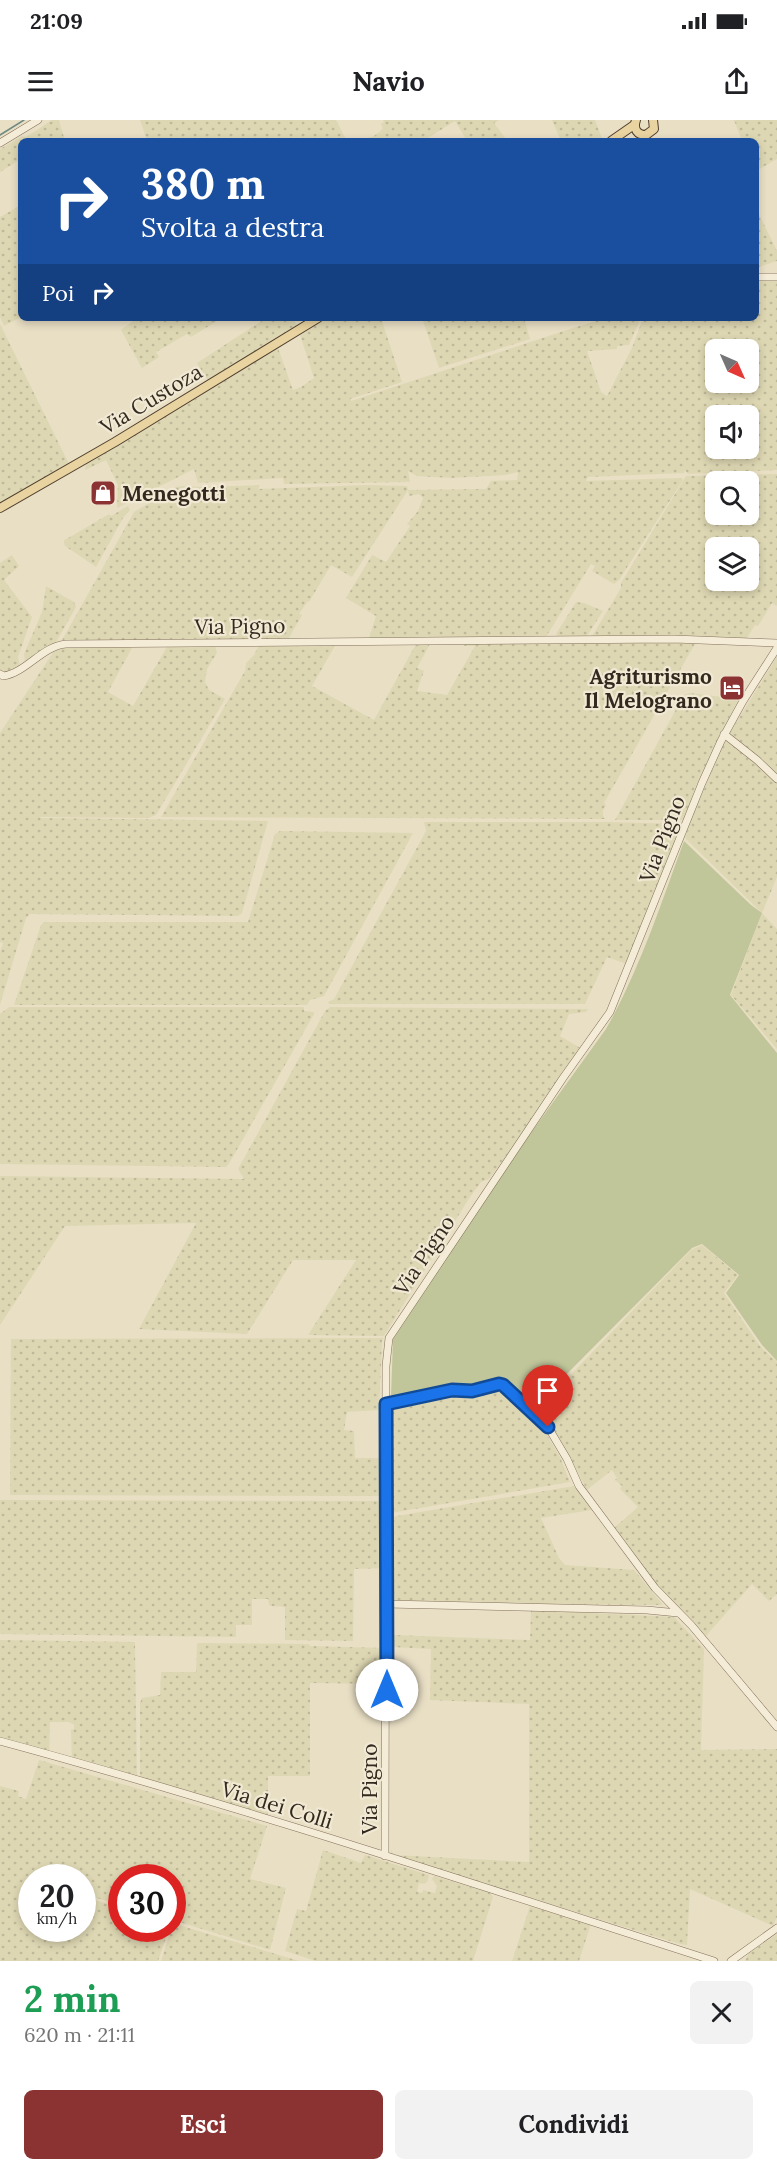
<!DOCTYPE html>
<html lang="it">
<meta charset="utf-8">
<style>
body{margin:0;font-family:Lora,serif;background:#f2f2f2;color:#202124;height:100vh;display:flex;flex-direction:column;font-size:22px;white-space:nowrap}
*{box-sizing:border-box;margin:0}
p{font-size:20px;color:#757577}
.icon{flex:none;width:33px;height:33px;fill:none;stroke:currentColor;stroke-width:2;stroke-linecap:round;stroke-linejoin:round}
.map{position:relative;height:1841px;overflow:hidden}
.drawer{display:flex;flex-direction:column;background:#fff;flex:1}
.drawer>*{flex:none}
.hud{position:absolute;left:18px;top:18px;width:741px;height:183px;border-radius:9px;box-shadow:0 3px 9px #0003;background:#1a4fa0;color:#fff;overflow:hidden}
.needle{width:39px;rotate:135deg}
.tools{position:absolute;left:705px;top:219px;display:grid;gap:12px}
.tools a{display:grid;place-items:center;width:54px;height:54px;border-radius:9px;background:#fff;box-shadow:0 3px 9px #0003;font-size:30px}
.speed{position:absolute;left:18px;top:1744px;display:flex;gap:12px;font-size:30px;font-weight:700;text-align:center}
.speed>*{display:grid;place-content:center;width:78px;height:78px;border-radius:50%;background:#fff;box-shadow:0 3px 9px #0003;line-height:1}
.speed small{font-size:15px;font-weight:400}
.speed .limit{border:9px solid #d22;background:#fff;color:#111}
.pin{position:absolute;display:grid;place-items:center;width:51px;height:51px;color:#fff;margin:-62px -26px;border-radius:50% 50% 50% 0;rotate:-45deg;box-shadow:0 0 6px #0007}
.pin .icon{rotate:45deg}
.me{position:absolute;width:66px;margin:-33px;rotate:0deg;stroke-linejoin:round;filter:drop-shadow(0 0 4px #0008)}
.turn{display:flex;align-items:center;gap:21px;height:126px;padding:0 24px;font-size:27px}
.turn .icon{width:78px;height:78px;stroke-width:2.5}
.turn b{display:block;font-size:42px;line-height:51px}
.then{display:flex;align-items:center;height:57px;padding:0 24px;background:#0003;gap:12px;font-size:22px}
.round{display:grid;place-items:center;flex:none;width:63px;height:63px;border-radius:9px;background:#f2f2f2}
.head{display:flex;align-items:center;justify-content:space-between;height:102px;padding:0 24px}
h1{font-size:36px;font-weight:700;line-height:45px;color:#1e9e55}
.button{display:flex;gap:12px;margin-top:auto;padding:12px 24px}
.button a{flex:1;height:69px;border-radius:9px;background:#8b3333;color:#fff;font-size:24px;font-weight:700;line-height:69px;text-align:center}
.button a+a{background:#f2f2f2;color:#202124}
.status{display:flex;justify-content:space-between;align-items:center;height:42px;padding:0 30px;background:#fff;direction:ltr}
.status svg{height:16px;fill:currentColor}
header{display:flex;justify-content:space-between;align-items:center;height:78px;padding:0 24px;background:#fff;font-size:27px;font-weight:700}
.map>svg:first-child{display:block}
.farmland{fill:url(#farmland-dots);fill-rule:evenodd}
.grass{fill:#c0c69a}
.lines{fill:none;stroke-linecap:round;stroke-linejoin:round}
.stream{stroke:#6e8a83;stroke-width:1.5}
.minor-casing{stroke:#82715d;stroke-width:8}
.major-casing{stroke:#504030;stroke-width:10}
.minor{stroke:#f5ecd7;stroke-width:7}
.major{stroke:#e9d3a0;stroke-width:8}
.route-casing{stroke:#114b97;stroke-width:15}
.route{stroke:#1a73e8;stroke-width:10}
.labels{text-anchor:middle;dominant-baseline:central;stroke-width:4.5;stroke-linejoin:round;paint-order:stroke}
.street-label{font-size:21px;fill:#34291f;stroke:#f1e9d3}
.poi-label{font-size:21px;font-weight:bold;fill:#34291f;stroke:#f1e9d3;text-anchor:start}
</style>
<div class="status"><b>21:09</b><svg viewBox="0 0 49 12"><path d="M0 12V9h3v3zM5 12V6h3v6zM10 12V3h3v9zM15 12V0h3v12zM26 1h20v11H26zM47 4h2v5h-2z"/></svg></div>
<header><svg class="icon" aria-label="menu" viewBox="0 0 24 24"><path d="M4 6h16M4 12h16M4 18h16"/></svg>Navio<svg class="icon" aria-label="share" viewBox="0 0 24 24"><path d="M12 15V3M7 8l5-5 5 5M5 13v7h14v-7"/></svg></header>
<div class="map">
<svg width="777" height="1841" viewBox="0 0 777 1841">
<defs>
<pattern id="farmland-dots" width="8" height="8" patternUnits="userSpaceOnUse" patternTransform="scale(1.5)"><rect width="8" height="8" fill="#ded7b3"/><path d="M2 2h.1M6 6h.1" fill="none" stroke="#bfb99a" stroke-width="1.8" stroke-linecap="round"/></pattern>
</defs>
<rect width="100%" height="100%" fill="#e9dfc5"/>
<g class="farmland">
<path d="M52,0H59L65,21H21V39L0,52V29L22,16L26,17Z"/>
<path d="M140,0H336L347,21H226L224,18L218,21H147Z"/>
<path d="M383,0H499L494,3L506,19L503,21H467L455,1L423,21H359L374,16L383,9L381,4L384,2Z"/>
<path d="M552,0H595L603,21H561Z"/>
<path d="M734,0H777V39L756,51V21H742Z"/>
<path d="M21,85V197L4,206L0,197V97Z"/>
<path d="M756,88L777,131V141L756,148Z"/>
<path d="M756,159H777V350L688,354L685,350L684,353L588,357L586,361L681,358L683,360L619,460L614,464L592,451L595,446L591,444L546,517L393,520L391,518H369L376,496L346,478L372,435L386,442L410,406L407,404L418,391L423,378L419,374L409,376L408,370L352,457L331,445L309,482L308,481L299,494L302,495L289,518L273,519L270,521L61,522L134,392L176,367L183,366L203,367L260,365L258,369L368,365L407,366L408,370L486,369L491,361L517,360L518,352L506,355L451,358L417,356L408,351L410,362L284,364L283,358L198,363L194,349L117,388L118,365L106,340L85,350L87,340L192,281L278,228L293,270L301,267L314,258L300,215L317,204L329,198H381L402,262L350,279L351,281L576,207L606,198H641L629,225L617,226V229L587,231L601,272L607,276L632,228L643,198H756ZM716,230H748V262H716ZM716,296H748V328H716Z"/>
<path d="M137,198H222L191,217L187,214L156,232L159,237L142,248L121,210Z"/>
<path d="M266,198H293L297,206L208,261L197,243Z"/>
<path d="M430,198H524L530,219L439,248L423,201Z"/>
<path d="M0,204L69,344L0,385Z"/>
<path d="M777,354V486L772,483L758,506L755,505L747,518H591L621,468V463L686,356ZM716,362H748V394H716ZM716,428H748V460H716Z"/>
<path d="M128,386L130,390L123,398L96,447L65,426L64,420L70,417L109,394L111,396Z"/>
<path d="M12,435L19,446L4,460L32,497L18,537L20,546L6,553L0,552V443Z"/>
<path d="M46,466L74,482L76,487L55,524L25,542L24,534L42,492Z"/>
<path d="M576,482L584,483L603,491L585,519L558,518L556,514Z"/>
<path d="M696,522L604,683L606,685L603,690V696L605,699L161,697L245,551L246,543L254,535L259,525L336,524L312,566L374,600L416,524H430L417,548L424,551L417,571L447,575L475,526H464L465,524Z"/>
<path d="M168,525H215L217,533L207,549L205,562L209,570L225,579L156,695L148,698L39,697L41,698L268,701L242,793L238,796L30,794L26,798L0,885V832L3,823L0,822V613L56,528L64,526H131L132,528L108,572L133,586Z"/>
<path d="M777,537V657L729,614Z"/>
<path d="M689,573L739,579L724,607L695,668L684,700H615L684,575Z"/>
<path d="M725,621H729L777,661V757L762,793L777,809V929L731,875L762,793L685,718L692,697Z"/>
<path d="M424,702H608L683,704L632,846L607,837L585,884H329L328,882L334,879L426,711Z"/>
<path d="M280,711L413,713L324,876L310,880L307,885H14L41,805L44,802H248L275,714Z"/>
<path d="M9,887H304V891L314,892V894L230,1042L226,1047L0,1044V894Z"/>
<path d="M330,887L588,889L586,892L569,894L560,916L584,930L489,1059L481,1062L468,1080L384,1216L308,1215L356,1140H293L247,1214L139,1209L196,1103L65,1106L0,1205V1056L244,1059L238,1049L325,891Z"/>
<path d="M702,1125L738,1155L724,1173L760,1226L777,1242V1474L769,1481L752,1464L705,1517L661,1470L614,1408L638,1387L620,1369L622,1366L615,1360L617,1358L612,1350L587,1370L560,1319L539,1293V1289L554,1272L691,1130Z"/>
<path d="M384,1218L382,1220L379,1290L347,1292L344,1310L354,1311L355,1338H386L387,1376L10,1375L11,1219Z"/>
<path d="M498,1271L506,1274L543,1308L560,1337L570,1362L391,1393V1289L451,1277H467Z"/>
<path d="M574,1366L592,1390L541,1398L559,1438L565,1445L634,1450L663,1485L511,1484L395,1481L392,1478L391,1397Z"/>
<path d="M0,1380L385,1381L386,1448L354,1449L353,1521L285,1520V1487L271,1486L269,1485L268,1479H252V1505H236V1517L0,1514Z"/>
<path d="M531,1490L674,1497L704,1529L701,1630L777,1629V1797L773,1806L690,1769L687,1825L680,1824L392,1736L391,1730L394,1735L529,1742V1584L430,1580L431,1529L392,1527V1518L394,1515L530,1520Z"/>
<path d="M0,1520L135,1522L137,1658L72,1638L71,1610L74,1609V1605L69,1602H50L49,1635L0,1623Z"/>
<path d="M197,1523L309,1524L310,1526L384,1528V1564L310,1563V1656H268V1697L140,1658V1583L142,1578L160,1575L161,1552H196Z"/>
<path d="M39,1640L267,1706L250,1759L286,1768L270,1830L173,1800L172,1758H122L121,1785L83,1774L82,1758H32V1809H82L83,1779L87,1780L88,1778L121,1788L122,1809H169L158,1841H0V1666L19,1671L18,1676L26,1679Z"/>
<path d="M323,1730L361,1743L365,1735L429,1755L427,1762L424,1764L419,1763L417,1772L422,1773L423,1770L435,1773L437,1766L432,1759L434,1756L490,1773L493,1777L473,1841H316L285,1831L297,1789L306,1791Z"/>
<path d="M530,1786L591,1804L579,1841H512Z"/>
<path d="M175,1804L256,1828L299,1841H161L171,1809Z"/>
<path d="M777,1814V1841H745L749,1833Z"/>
</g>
<path class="grass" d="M684,721L751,785L762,793L730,875L777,933V1241L762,1225L726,1173L739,1155L702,1124L692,1128L533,1288L504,1262L499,1261L462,1269L451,1267L397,1281L391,1277L393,1219L512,1039L606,909C639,851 661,784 684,721Z"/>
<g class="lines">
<path class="stream" d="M0,15L24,0"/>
<g class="minor-casing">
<g id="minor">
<path d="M0,23L38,0"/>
<path d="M756,157H777"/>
<path d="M0,554L3,556C26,553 42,526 66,524L674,519L777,523"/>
<path d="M724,614L757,640L777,659"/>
<path d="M386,1284L452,1270L465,1271L493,1265H503L548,1307L567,1339L579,1366L655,1468L692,1506L777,1607"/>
<path d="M387,1484L647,1490L678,1493"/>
<path d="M0,1621C240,1686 477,1765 714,1841"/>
<path d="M385,1736L386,1246L389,1218L563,958L610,892L702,663L721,621L743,581L777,528"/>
<path d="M731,1841L777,1808"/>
</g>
</g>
<g class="major-casing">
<g id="major">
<path d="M636,0C633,9 637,15 646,15L654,9L653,0"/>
<path d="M611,21L634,5"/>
<path d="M0,388L115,322L318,198"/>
</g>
</g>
<use href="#minor" class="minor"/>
<use href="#major" class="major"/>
</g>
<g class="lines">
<g class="route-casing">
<path id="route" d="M387,1570L386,1284L452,1270L472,1271L499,1264L503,1265L548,1307"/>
</g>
<use href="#route" class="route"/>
</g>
<defs>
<g id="shop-square" transform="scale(1.35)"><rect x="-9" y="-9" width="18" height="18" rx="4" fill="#8b3333" stroke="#f1e9d3"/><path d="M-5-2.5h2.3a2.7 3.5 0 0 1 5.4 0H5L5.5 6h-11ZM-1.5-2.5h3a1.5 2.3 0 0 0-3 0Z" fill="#fff"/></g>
<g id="hotel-square" transform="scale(1.35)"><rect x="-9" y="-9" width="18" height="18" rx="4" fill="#8b3333" stroke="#f1e9d3"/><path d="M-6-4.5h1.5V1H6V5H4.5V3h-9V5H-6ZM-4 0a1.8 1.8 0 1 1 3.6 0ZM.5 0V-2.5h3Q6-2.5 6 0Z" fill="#fff"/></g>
</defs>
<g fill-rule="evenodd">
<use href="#shop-square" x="103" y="373"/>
<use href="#hotel-square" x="732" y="568"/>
</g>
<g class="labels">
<g class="street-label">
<text transform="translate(151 279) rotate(-31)">Via Custoza</text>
<text transform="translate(240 506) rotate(-1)">Via Pigno</text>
<text transform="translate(662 719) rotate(-69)">Via Pigno</text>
<text transform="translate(424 1135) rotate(-56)">Via Pigno</text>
<text transform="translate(369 1669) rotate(-90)">Via Pigno</text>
<text transform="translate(277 1685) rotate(17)">Via dei Colli</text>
</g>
<g class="poi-label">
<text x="122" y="373">Menegotti</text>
<text x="712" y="556" text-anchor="end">Agriturismo<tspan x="712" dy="24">Il Melograno</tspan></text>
</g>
</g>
</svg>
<div class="tools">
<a><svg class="needle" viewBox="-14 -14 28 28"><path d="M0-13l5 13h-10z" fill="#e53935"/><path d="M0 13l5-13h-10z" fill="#757577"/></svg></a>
<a><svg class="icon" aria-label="sound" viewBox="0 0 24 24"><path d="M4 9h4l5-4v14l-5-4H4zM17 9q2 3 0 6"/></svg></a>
<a><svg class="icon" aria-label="search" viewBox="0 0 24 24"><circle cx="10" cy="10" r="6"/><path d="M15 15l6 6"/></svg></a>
<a><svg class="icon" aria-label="layers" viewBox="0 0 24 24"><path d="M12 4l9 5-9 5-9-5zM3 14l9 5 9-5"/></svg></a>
</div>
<div class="speed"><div>20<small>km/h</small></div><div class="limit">30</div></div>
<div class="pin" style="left:548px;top:1307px;background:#d93025"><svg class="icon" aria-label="arrive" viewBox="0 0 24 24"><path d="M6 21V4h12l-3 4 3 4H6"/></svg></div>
<svg class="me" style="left:387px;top:1570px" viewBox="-20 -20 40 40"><circle r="19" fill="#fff"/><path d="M0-13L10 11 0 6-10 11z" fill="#1a73e8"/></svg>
<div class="hud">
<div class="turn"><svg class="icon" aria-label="right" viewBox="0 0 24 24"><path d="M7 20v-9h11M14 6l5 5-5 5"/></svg><div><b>380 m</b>Svolta a destra</div></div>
<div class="then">Poi<svg class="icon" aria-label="right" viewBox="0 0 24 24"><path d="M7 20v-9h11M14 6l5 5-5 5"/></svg></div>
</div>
</div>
<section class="drawer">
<div class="head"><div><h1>2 min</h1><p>620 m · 21:11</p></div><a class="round"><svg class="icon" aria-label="close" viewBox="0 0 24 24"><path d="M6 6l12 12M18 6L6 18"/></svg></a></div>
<div class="button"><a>Esci</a><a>Condividi</a></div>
</section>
